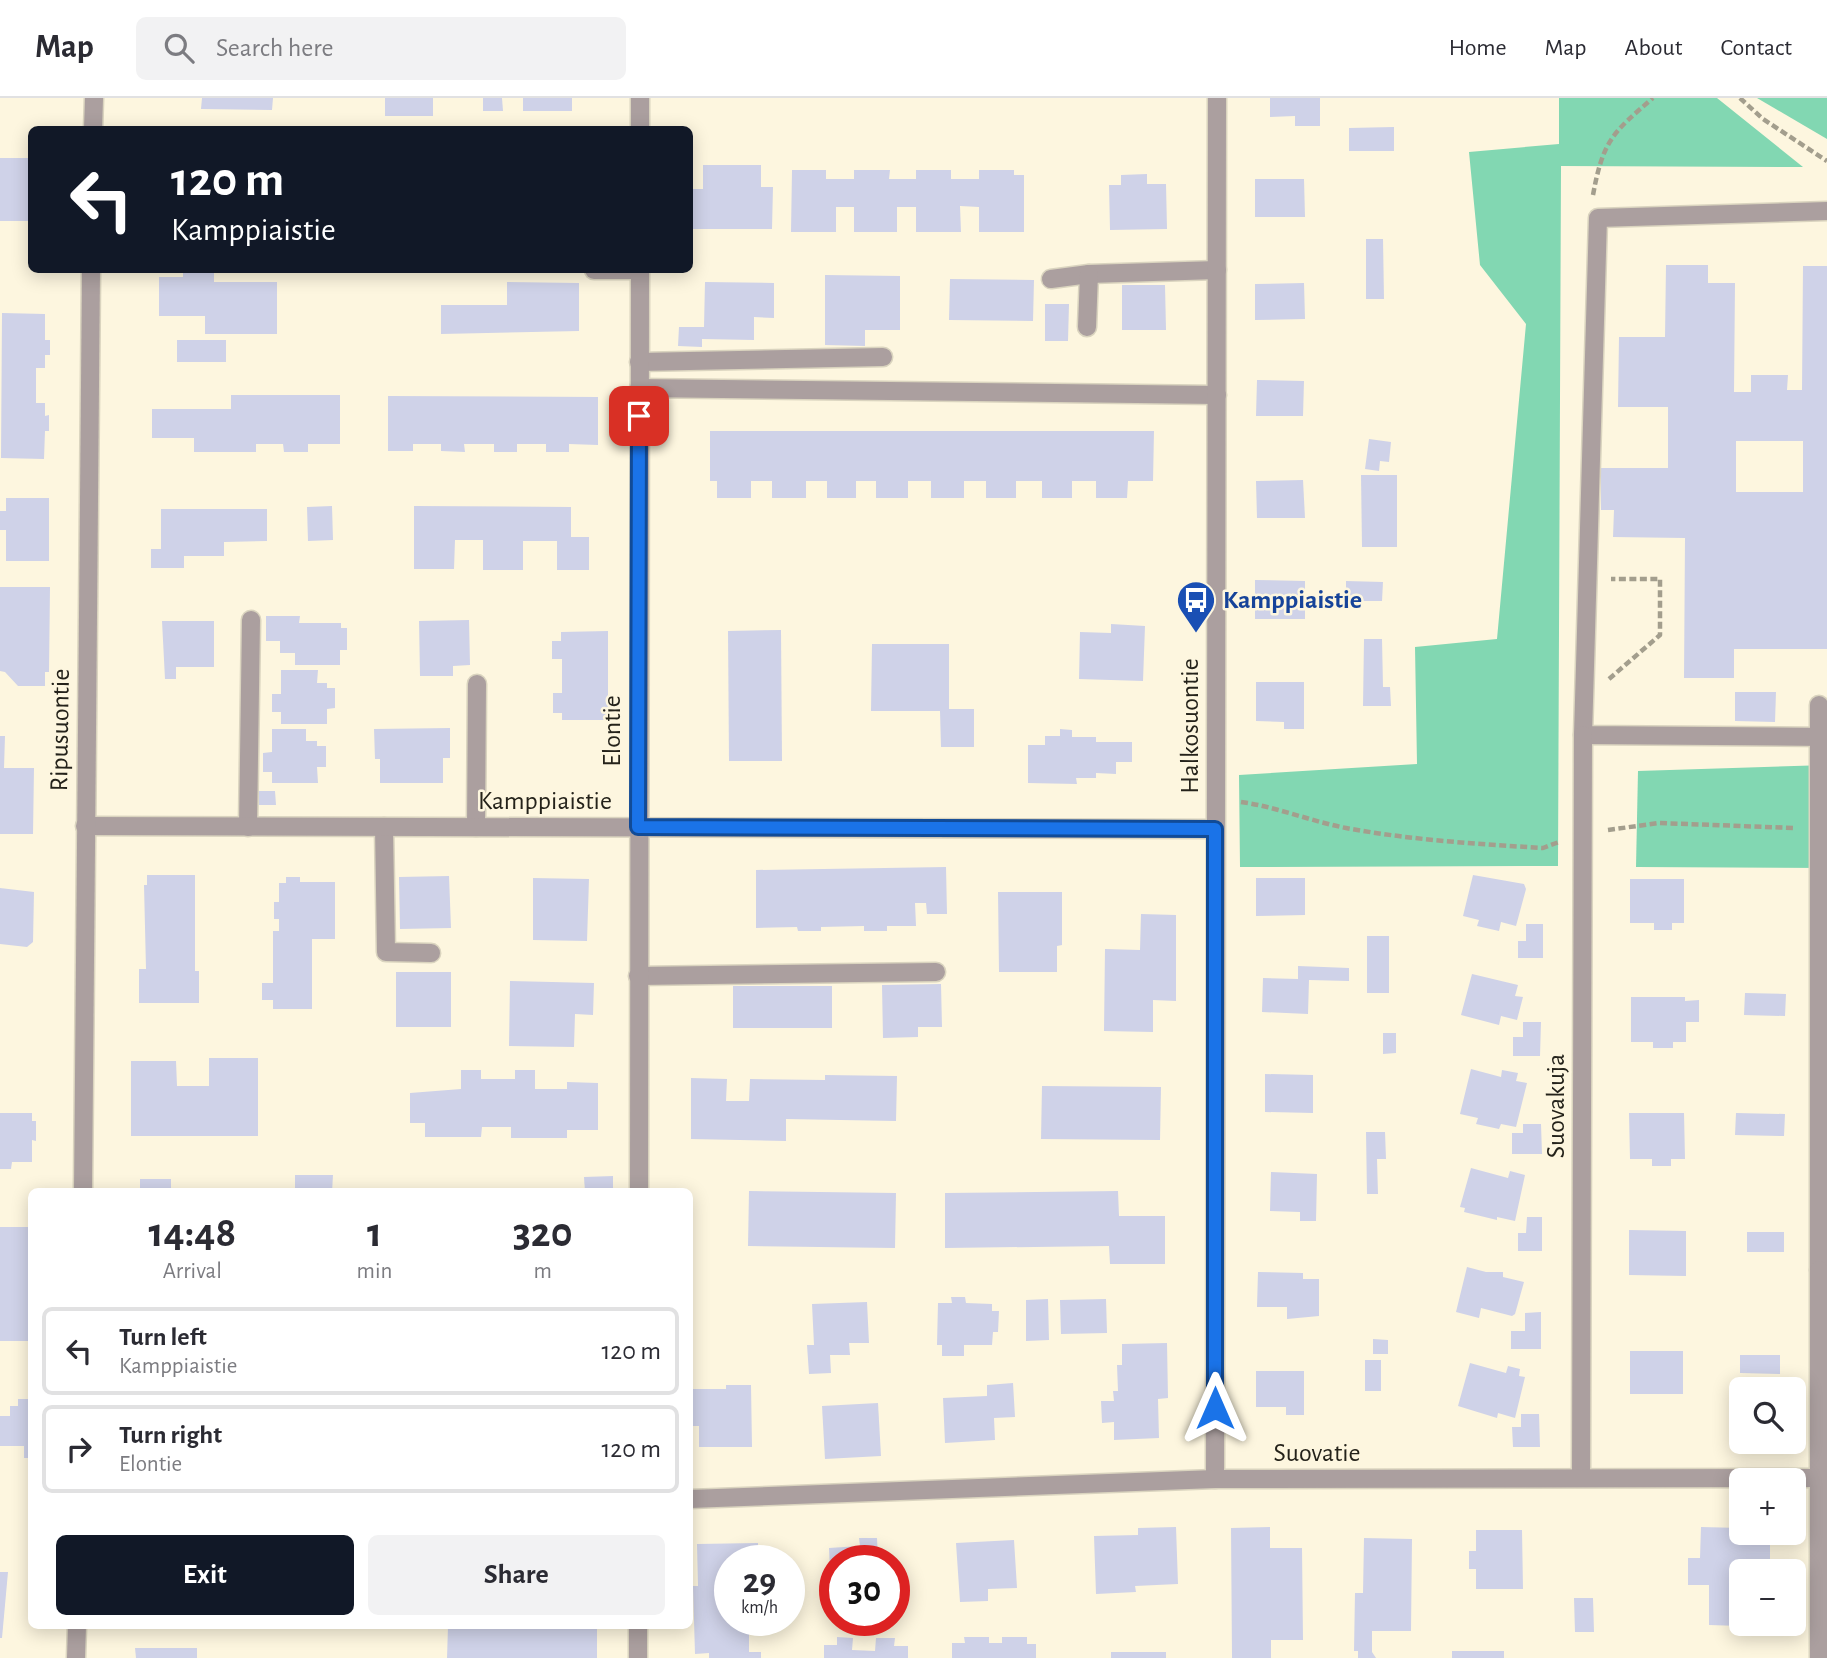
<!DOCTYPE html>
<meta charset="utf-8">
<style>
body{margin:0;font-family:"Alegreya Sans",sans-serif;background:#f2f2f3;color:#2b2b33;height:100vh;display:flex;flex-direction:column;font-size:26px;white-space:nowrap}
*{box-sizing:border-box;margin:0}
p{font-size:23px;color:#7c7c81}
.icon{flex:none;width:38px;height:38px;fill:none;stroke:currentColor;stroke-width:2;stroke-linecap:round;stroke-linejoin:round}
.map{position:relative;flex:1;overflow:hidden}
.side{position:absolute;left:28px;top:1090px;width:665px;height:441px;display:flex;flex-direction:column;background:#fff;border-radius:10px;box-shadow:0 4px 18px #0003}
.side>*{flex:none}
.hud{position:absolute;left:28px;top:28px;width:665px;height:147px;border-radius:10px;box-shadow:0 4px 18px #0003;background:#111827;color:#fff;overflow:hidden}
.tools{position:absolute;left:1729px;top:1279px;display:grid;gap:14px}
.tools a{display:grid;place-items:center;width:77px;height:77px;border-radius:10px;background:#fff;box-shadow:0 4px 18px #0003;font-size:35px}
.speed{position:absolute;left:714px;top:1447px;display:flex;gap:14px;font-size:35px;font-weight:700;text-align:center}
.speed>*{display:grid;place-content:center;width:91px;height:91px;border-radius:50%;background:#fff;box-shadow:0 4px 18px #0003;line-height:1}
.speed small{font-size:18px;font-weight:400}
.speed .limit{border:10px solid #d22;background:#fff;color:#111}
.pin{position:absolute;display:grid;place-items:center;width:60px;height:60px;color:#fff;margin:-30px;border-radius:14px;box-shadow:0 4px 10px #0006}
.me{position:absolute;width:77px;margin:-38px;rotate:0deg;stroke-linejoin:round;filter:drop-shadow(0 0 5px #0008)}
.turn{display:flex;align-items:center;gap:24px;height:147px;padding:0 28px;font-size:32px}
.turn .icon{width:91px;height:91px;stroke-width:2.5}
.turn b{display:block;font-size:49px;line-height:60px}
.eta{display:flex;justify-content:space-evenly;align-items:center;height:119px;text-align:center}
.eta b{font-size:42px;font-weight:700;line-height:49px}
.action{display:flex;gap:14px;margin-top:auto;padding:14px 28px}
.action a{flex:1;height:80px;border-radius:10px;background:#111827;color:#fff;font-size:28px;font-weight:700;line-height:80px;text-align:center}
.action a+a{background:#f2f2f3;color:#2b2b33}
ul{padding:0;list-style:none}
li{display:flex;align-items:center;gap:21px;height:88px;margin:0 14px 10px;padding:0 14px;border:4px solid #e1e1e2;border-radius:10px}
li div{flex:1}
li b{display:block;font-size:26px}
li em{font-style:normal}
header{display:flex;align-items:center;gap:42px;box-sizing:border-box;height:98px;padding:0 35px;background:#fff;border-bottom:2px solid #e1e1e2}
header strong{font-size:33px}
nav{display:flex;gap:38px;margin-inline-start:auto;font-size:24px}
.search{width:490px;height:63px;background:#f2f2f3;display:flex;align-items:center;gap:18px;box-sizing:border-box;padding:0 24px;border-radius:10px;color:#7c7c81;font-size:26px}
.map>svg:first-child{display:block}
.forest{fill:#82d7b2}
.building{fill:#cfd2e8;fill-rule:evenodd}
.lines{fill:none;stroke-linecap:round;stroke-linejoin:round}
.service-casing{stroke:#dad4bf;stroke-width:21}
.minor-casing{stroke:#dad4bf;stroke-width:21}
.path{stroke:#a39e8d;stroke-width:4.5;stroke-dasharray:7 3.5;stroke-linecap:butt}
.service{stroke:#ab9f9f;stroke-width:18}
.minor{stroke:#ab9f9f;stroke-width:18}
.route-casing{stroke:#114b97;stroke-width:18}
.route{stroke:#1a73e8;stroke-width:12}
.labels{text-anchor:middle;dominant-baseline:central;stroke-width:5;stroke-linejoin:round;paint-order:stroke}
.transit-label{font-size:26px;font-weight:bold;fill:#164399;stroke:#fdf6df;text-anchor:start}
.street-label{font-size:26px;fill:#24221a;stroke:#fdf6df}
</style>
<header>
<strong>Map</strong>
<div class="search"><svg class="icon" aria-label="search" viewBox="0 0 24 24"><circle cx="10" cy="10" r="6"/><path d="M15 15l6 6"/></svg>Search here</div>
<nav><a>Home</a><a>Map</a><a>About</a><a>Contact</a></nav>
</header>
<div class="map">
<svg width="1827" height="1560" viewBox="0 0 1827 1560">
<rect width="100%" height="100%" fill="#fdf6df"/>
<g class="forest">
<path d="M1559,0H1717L1803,69L1561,68L1558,768L1240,769L1239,677L1417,666L1415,549L1497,541L1526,226L1480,167L1469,54L1559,46Z"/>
<path d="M1757,0H1827V41Z"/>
<path d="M1827,667V770L1636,769L1638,673Z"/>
</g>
<g class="building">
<path d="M202,0H273L272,12L201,11Z"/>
<rect x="385" y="0" width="48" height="18"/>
<path d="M483,0H502L503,13H483Z"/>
<rect x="523" y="0" width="49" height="13"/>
<path d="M1270,0H1320V28H1295V18L1270,19Z"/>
<path d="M1394,29V53H1349V30Z"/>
<rect x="0" y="60" width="32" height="63"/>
<path d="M703,67H761V89H773L772,131H690V91H703Z"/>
<path d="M792,72H826V81H854V72H890L889,81H916V72H951V81H979V72H1014V77H1024V134H979V109L960,108L961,134H916V109H897V134H854V109H836V134H791Z"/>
<path d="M1147,76V86H1166L1167,131L1110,132L1109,87H1121V77Z"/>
<path d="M1255,81H1304L1305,119H1255Z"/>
<path d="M1366,141H1383L1384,201H1366Z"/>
<path d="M1666,167H1708V185H1735L1734,294H1751V277H1788L1787,292H1802L1803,168H1827V551H1734V580H1684L1685,440L1613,439L1614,412H1601V370H1668V309H1618L1619,239H1665ZM1736,343H1803V394H1736Z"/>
<path d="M183,172H214V184H277V236H205V218H159V179H183Z"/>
<path d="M825,177L900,178V232H865V248L825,247Z"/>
<path d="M950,181L1034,182L1033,223L949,222Z"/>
<path d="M507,184L579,185V233L441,236V207H507Z"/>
<path d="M705,184L774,185V220L754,219V242L702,241V249L678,248L679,229H704Z"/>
<path d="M1304,185L1305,221L1255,222V186Z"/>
<path d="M1122,187H1165L1166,232H1122Z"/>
<path d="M1045,206H1069L1068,243H1045Z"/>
<path d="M2,215L45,216V242H50V257H45V270H36V305H45V318L49,317V333H45L44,361L1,360Z"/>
<rect x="177" y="242" width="49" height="22"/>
<path d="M1257,282L1304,283L1303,318H1256Z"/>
<path d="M231,297H340V346H308V354H284L283,346H256V354H194V340H152V311H231Z"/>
<path d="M388,298L598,299V347L569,346V354H546V346H517V354H494V346H464L465,354L441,353V346H413V353H388Z"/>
<path d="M710,333H1154L1153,383H1128L1127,400H1096V383H1072V400H1042V383H1016V400H986V383H964V400H931V383H908V400H876V383H856V400H827V383H806V400H772V383H751V400H717V383H710Z"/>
<path d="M1369,341L1391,344L1389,364L1380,363L1379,373L1365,371Z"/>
<path d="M1361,377H1397V449H1362Z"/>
<path d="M1303,382L1305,420H1257L1256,383Z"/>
<path d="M6,400H49V463H6V432H0V413H6Z"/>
<path d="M332,408L333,442L308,443L307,409Z"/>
<path d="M414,408L571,409V439H589V472H557V443H523V472H483V442H455L454,471H414Z"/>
<path d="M161,411H267V443L224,444V458H184V470H151V451H161Z"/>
<path d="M1255,482L1305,483V521H1255Z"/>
<path d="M1346,483L1383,484L1382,503H1346Z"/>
<path d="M0,489H50L49,574H45V588H18L5,574L0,573Z"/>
<path d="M266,518H300L299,525H341V530H347V552H340V567H295V555H280V543H266Z"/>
<path d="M469,522L470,567L453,568V578H420L419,523Z"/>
<path d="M162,523H214V569H176V581H165Z"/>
<path d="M1111,526L1145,528L1143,583L1079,581L1080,534L1111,535Z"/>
<path d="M781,532L782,663H729L728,533Z"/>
<path d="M608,533V622H562V615H553V595H562V561H552V543H561V534Z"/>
<path d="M1364,541H1382L1383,589H1390L1391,608H1363Z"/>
<path d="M872,546H949V611H974V649H941L940,613H871Z"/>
<path d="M281,572H318L317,585H327V590H335V610L327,611V626H281V614H272V596H281Z"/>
<path d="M1256,584H1304V631H1284V624L1256,623Z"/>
<path d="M1735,594H1776L1775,624L1735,623Z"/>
<path d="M450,630V660H443V685H380V661H375L374,631Z"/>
<path d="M272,631H306V643H317V648H326V669H317L318,685H272V674H263V655L272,654Z"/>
<path d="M1060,631L1072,632V639H1096V644H1132V664H1116V676L1096,675V680H1076L1077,686L1028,685V647H1045V638H1060Z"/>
<path d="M0,638H5L4,670H34L33,736H0Z"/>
<path d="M259,693H275L276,707H259Z"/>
<path d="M946,769L947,816H927L926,805H915L916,828H887V833H864V828L821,829V833H798L797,829L756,830V772Z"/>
<path d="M147,777H195V873H199V905H139V871H146L144,787H147Z"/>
<path d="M1473,777L1524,786L1526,791L1516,828L1501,824L1499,833L1477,828L1479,822L1463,818Z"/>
<path d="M449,778L451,830L400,831L399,779Z"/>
<path d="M286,779H300V784H335V841H312V911H273V902H262V885H273V833H279V821H274V804H279V785H286Z"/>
<path d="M533,780L589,781L587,843L533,842Z"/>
<path d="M1256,780H1305V817L1256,818Z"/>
<path d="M1630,781H1684V825H1672V832H1654V825H1630Z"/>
<path d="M0,790L34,794L33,844L27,849L0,846Z"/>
<path d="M998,794H1062V847L1057,848V874H999Z"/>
<path d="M1141,816L1176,817V903L1153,902V934L1104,933L1105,851L1140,852Z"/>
<path d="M1526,826H1543V860H1518V843H1526Z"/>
<rect x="1367" y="838" width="22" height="57"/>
<path d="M1298,868L1349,870V883L1309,882L1308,916L1262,914L1263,880L1298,881Z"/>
<rect x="396" y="874" width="55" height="55"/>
<path d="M1472,876L1518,887L1515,898L1523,899L1517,922L1501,918L1499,927L1461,917Z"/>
<path d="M510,883L594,885L593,917L575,916L574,949L509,948Z"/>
<path d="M941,886L942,929H918V939L883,940L882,887Z"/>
<rect x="733" y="888" width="99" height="42"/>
<path d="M1745,895L1786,896L1785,918L1744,917Z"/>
<path d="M1631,899H1685V903L1699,902V924H1686V944H1673V950H1653V944H1631Z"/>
<path d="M1523,924H1541L1540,958H1513V939H1523Z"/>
<path d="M1383,935H1396V955L1383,956Z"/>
<path d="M209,960H258V1038H131V963H176L177,988H209Z"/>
<path d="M1471,971L1501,979L1502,972L1518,975L1516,983L1527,985L1516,1029L1501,1026L1499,1031L1476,1026L1478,1020L1460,1016Z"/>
<path d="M461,972H481V981H515V972H535V991H567V984L598,985V1032H567V1040H511V1029H482L481,1039H425V1025H410V995L461,991Z"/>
<path d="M1265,976L1313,977V1015L1265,1014Z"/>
<path d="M825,977L897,978L896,1023L786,1021V1043L691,1041V980L727,981L726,1003H749L750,981L825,982Z"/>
<path d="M1042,988L1161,989L1160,1042L1041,1041Z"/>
<path d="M0,1015H32V1023H36V1043L32,1042V1064H12L11,1071H0Z"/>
<path d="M1629,1015H1684L1685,1061H1671V1068H1652V1061H1630Z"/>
<path d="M1736,1015L1785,1016L1784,1038L1735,1037Z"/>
<path d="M1523,1026H1541L1542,1056H1512V1035H1523Z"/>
<path d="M1366,1034H1385L1386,1061H1377L1378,1096H1367Z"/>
<path d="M1471,1070L1508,1080L1510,1073L1525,1077L1515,1123L1497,1119V1122L1464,1114L1465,1110L1460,1109Z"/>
<path d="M1271,1074L1317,1076L1316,1123H1300V1114L1270,1113Z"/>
<path d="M295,1077H333L332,1094H295Z"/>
<path d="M613,1078V1094H585L584,1079Z"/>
<rect x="140" y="1081" width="31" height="13"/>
<path d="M749,1093L896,1095L895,1150L748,1148Z"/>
<path d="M1118,1093L1119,1118H1165V1166H1110L1109,1148L945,1150V1095Z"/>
<path d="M1527,1119H1542V1153H1518V1135H1526Z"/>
<rect x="0" y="1129" width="32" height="114"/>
<path d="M1629,1132L1686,1133V1178L1629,1177Z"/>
<rect x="1747" y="1134" width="37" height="20"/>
<path d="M1467,1169L1486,1174H1503V1179L1524,1184L1515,1216L1512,1218L1481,1210L1479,1220L1456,1214Z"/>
<path d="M1258,1174L1303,1175V1181H1319V1218L1287,1221V1209H1257Z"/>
<path d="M951,1199H965L966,1205L992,1206V1213H999L998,1234H993L992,1247H964V1258H942V1247H937L938,1205H952Z"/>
<path d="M1048,1201L1049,1242L1026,1243V1202Z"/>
<path d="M1106,1201L1107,1235L1061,1236L1060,1202Z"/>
<path d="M867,1204L869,1245H849L850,1257H830L831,1275L809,1276L807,1247H814L812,1206Z"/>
<path d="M1541,1214V1251H1511V1233H1525V1215Z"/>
<path d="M1373,1241L1388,1242V1256H1373Z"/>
<path d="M1167,1245L1168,1300L1158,1301L1159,1340L1114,1342V1324L1102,1325L1101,1303H1114L1113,1293H1118L1117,1267H1122V1246Z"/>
<rect x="1630" y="1253" width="53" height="43"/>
<path d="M1740,1257H1780V1276L1740,1275Z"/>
<rect x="1365" y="1262" width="16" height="31"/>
<path d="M1470,1265L1506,1275L1508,1268L1520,1271L1519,1278L1525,1279L1515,1320L1498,1315L1497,1320L1458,1308Z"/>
<path d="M1256,1273H1304V1317H1286V1309H1256Z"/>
<path d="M1013,1285L1015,1319L994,1320L995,1342L945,1345L943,1300L987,1298V1287Z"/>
<path d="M726,1287H751L752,1349H699V1328H690V1291H726Z"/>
<path d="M18,1301H32V1360H24V1348H0V1318H10V1308H18Z"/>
<path d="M878,1305L881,1358L825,1361L822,1308Z"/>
<path d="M1521,1316H1539L1540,1349H1513L1512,1329H1521Z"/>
<path d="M1176,1429L1178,1486L1135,1488L1136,1494L1096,1496L1094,1438L1138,1437V1430Z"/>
<path d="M1270,1429V1450H1302L1303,1542H1271V1560H1232L1231,1430Z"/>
<path d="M1701,1429L1741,1430V1435H1770V1474H1741V1528L1709,1527V1487H1688V1460H1700Z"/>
<path d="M1476,1432H1522L1523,1491H1476V1471H1469V1453H1476Z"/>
<path d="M859,1440H877L878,1463H835V1496H831L829,1450L860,1448Z"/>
<path d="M1364,1440L1412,1441L1411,1533H1372V1554L1376,1560H1358V1553H1354L1355,1495H1363Z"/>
<path d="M1014,1442L1017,1490L988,1491V1503L960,1504L956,1445Z"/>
<path d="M758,1445V1463H730V1522H749V1554H761V1560H709V1555L695,1556L693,1488H698L697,1446Z"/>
<path d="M0,1474H8L2,1540H0Z"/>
<path d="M1574,1500H1593L1594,1534H1575Z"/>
<path d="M448,1528H597V1560H447Z"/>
<path d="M837,1539L853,1540L852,1552L875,1553L876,1540H895L894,1548H908V1560H824V1547H837Z"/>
<path d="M964,1539H989V1545H1002V1539H1027V1546H1036V1560H952V1545H965Z"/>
<path d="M135,1550H197V1560H136Z"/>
<rect x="1452" y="1553" width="52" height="7"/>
<rect x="1111" y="1554" width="55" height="6"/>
</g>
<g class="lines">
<g class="service-casing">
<g id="service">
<path d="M1827,113L1598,120L1583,637L1827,639"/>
<path d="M594,172H640"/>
<path d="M1051,181L1089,176L1217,172"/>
<path d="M1087,229L1089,176"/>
<path d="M639,264L883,259"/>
<path d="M639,290L1217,297"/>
<path d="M1819,607V1172"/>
<path d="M248,729L251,522"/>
<path d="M384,729L386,854L431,855"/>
<path d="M476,729L477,586"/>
<path d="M638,878L936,874"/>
</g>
</g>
<g class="minor-casing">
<g id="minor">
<path d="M640,0V32"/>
<path d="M93,32L94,0"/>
<path d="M85,728L1215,731"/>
<path d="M83,1094L91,172"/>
<path d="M639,1094L640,172"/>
<path d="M1581,1379L1583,637"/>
<path d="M1215,1381L1217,0"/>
<path d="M690,1401L1215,1381L1818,1380"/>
<path d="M76,1560L77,1528"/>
<path d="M638,1560V1528"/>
<path d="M1819,1560V1172"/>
</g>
</g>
<g class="path">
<path d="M1740,0L1763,21L1827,63"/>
<path d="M1593,97C1603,43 1612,35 1653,0"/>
<path d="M1609,581L1660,537V481H1611"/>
<path d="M1241,704C1277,709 1310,723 1346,730C1411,742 1477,746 1543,750L1559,744"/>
<path d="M1608,732L1659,725L1795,730"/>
</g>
<use href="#service" class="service"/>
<use href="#minor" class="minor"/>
</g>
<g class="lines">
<g class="route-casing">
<path id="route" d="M639,318L638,729L1215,731V1310"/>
</g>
<use href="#route" class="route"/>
</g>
<defs>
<g id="bus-pin" transform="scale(2.0125)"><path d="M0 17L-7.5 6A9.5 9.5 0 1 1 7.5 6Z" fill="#1a4fb4" stroke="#fdf6df"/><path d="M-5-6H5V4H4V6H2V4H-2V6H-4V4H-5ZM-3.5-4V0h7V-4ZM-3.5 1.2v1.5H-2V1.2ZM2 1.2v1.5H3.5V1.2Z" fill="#fff"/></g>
</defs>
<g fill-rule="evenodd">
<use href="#bus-pin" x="1196" y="502"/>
</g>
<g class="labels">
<g class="transit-label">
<text x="1223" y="502">Kamppiaistie</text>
</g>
<g class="street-label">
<text transform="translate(1190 628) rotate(-90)">Halkosuontie</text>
<text transform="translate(60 632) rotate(-89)">Ripusuontie</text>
<text transform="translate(612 633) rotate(-90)">Elontie</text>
<text x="545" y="703">Kamppiaistie</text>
<text transform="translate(1556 1008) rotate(-90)">Suovakuja</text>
<text x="1317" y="1355">Suovatie</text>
</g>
</g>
</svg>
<div class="tools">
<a><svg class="icon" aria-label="search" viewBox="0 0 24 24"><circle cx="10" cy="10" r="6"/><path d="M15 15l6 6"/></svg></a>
<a>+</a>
<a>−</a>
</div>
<div class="speed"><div>29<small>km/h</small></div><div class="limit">30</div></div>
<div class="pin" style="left:639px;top:318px;background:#d93025"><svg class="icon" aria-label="arrive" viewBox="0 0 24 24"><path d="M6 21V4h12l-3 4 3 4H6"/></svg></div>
<svg class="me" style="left:1215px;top:1310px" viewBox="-20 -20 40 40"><path d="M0-17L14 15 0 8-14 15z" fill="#1a73e8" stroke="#fff" stroke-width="4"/></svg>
<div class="hud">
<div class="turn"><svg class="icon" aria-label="left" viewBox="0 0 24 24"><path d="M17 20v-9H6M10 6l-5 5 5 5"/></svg><div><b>120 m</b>Kamppiaistie</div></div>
</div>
<section class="side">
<div class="eta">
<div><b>14:48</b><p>Arrival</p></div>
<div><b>1</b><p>min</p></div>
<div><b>320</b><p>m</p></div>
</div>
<ul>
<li><svg class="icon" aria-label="left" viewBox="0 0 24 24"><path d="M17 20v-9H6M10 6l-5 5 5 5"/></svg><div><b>Turn left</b><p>Kamppiaistie</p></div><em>120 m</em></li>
<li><svg class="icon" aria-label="right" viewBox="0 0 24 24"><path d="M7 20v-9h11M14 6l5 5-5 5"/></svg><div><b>Turn right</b><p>Elontie</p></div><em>120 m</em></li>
</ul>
<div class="action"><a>Exit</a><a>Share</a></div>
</section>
</div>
